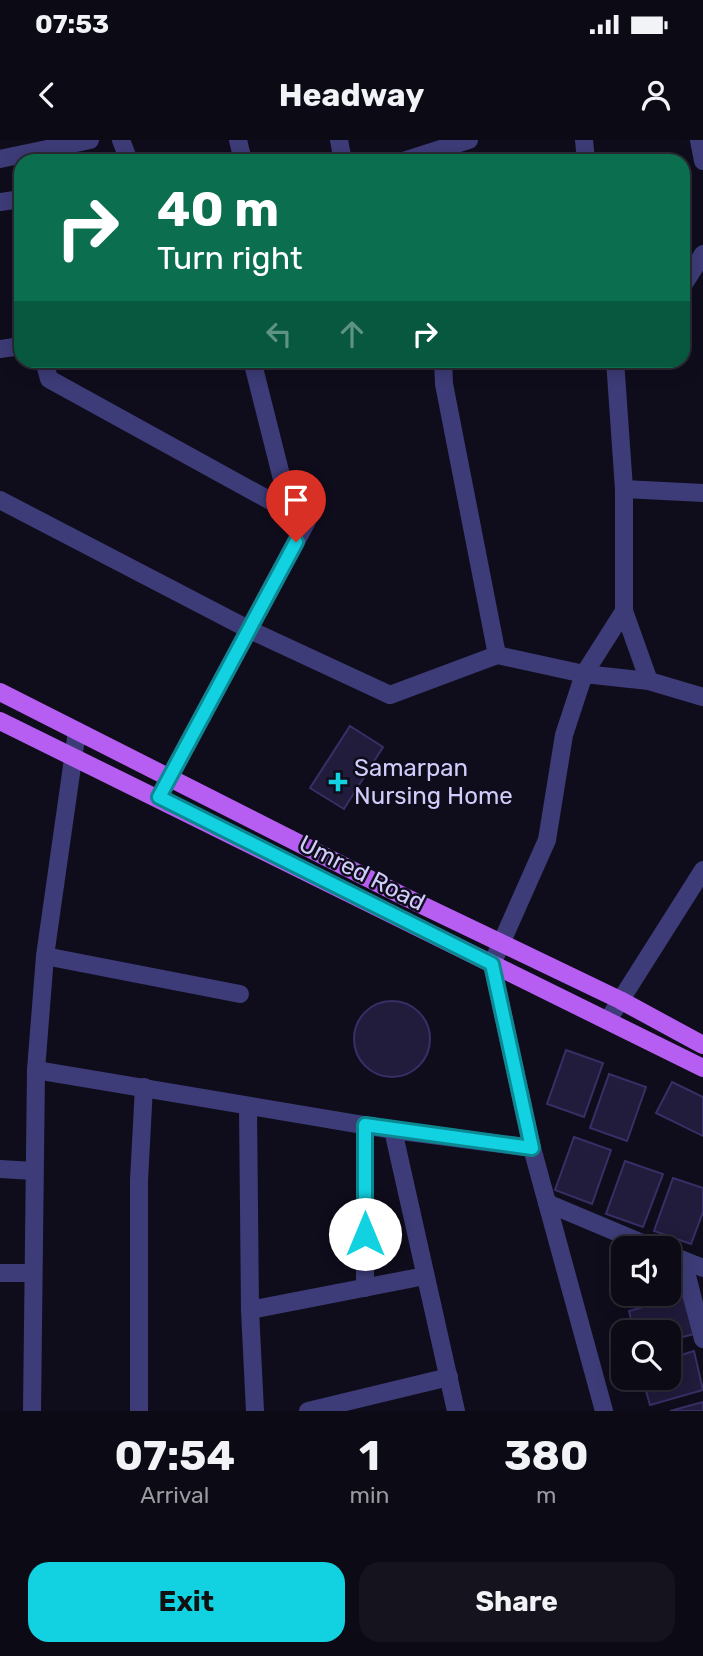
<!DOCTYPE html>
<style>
body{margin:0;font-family:Rubik,sans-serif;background:#14131e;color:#f1f3f6;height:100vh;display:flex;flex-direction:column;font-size:26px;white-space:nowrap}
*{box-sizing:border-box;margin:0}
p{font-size:23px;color:#9a9aa0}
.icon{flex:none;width:38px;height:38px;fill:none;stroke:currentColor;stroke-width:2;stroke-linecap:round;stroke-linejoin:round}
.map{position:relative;height:1271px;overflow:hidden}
.sheet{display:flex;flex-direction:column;background:#0b0a15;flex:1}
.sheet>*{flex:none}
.hud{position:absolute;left:14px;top:14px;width:676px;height:214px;border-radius:21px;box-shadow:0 4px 18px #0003,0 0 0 2px #2b2b34;background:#0b6e4f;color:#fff;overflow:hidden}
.fabs{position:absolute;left:611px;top:1096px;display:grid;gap:14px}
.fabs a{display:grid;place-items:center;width:70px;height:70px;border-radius:14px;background:#0b0a15;box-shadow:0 4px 18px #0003,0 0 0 2px #2b2b34;font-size:35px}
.pin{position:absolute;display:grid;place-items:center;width:60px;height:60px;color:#fff;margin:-72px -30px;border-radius:50% 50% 50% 0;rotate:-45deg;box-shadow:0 0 7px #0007}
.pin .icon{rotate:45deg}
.me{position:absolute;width:77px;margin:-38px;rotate:0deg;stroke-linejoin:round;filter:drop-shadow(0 0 5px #0008)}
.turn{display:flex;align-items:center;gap:24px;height:147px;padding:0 28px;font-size:32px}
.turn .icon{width:91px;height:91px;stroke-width:2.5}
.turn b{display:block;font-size:49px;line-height:60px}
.lanes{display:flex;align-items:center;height:66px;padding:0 28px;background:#0003;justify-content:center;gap:35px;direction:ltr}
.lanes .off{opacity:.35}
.eta{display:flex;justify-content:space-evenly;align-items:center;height:119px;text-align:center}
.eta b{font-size:42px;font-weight:700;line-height:49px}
.action{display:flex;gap:14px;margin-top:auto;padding:14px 28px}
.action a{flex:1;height:80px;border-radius:21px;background:#12d2e1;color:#111;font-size:28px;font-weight:700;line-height:80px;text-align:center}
.action a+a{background:#14131e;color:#f1f3f6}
.status{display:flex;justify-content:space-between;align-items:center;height:49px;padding:0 35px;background:#0b0a15;direction:ltr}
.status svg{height:19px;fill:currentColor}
header{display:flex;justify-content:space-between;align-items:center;height:91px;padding:0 28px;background:#0b0a15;font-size:32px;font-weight:700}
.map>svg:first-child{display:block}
.building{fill:#211b3c;stroke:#382f66;stroke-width:2}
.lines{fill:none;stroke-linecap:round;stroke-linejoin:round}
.minor{stroke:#3d3c78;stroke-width:18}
.primary{stroke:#b65df2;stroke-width:18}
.route-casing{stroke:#0c8892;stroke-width:18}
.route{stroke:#12d2e1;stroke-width:12}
.poi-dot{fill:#12d2e1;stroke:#0f0d1c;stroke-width:2.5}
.labels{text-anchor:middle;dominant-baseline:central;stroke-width:5;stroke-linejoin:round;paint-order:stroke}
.poi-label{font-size:24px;fill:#d1cdfb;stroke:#0f0d1c;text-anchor:start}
.street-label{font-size:24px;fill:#d1cdfb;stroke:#0f0d1c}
</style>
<div class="status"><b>07:53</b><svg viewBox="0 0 49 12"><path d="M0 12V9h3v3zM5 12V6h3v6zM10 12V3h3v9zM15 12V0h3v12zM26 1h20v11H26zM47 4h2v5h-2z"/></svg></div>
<header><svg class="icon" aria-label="back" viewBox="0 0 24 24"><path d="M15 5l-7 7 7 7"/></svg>Headway<svg class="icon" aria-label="person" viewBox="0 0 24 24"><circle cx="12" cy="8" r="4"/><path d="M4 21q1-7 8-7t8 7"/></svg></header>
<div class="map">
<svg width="703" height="1271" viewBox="0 0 703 1271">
<rect width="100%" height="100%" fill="#0f0d1c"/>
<g class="building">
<path d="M350,586L383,607L344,669L310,648Z"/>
<circle cx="392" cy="899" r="38"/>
<path d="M566,910L603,923L584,977L547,964Z"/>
<path d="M609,934L646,947L627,1001L590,988Z"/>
<path d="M672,942L703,957V996L656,973Z"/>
<path d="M574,997L611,1010L592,1064L555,1050Z"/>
<path d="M625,1021L663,1034L643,1087L606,1074Z"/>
<path d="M673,1038L703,1048V1072L691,1104L654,1091Z"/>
<path d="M683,1156L694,1194L668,1201V1192H634L629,1171Z"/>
<path d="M694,1211L703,1250L650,1265L642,1237H668V1219Z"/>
<path d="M703,1262V1271H670Z"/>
</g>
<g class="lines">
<g class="minor">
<path d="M121,0L129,21"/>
<path d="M238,0L243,21"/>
<path d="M339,0L343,21"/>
<path d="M584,0L586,21"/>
<path d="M699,0L703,21"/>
<path d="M0,19L90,0"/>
<path d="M403,21L469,0"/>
<path d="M0,62L21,59"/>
<path d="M682,147L703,114"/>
<path d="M0,209L21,206"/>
<path d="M44,220L49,239L307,381L159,657"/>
<path d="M252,220L290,371"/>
<path d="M443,220L444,244L497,515"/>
<path d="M615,220L624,349"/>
<path d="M0,360L250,490L390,555L497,515L584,534L624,471V349L703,353"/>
<path d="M624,471L649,541"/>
<path d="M45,816L240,854"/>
<path d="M608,880L703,730"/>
<path d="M36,930L45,816L77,591"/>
<path d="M248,966L250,1170L255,1271"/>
<path d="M365,985V1148"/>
<path d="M393,990L456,1271"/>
<path d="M0,1029L34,1031"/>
<path d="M547,1063L654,1108"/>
<path d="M668,1114L683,1120L703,1199"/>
<path d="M683,1120L703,1128"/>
<path d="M0,1133H33"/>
<path d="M250,1170L425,1136"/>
<path d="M32,1271L36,930L393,990L532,1008"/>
<path d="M139,1271V1040L144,947"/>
<path d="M308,1271L449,1237"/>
<path d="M604,1271L532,1008L492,824L547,700L564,595L584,534L649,541L703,557"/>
</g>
<g class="primary">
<path d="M0,552L405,757L620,860L703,905"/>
<path d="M0,581L703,928"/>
</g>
</g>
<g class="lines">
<g class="route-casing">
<path id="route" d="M296,402L159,657L492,824L532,1008L365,985V1094"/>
</g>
<use href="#route" class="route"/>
</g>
<path class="poi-dot" d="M334.5 631.5h7v7h7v7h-7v7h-7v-7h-7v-7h7z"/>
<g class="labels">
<g class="poi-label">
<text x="354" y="628">Samarpan<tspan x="354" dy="28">Nursing Home</tspan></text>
</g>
<g class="street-label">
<text transform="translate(362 733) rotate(27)">Umred Road</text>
</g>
</g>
</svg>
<div class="fabs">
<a><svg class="icon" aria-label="sound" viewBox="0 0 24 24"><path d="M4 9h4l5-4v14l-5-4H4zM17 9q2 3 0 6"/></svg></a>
<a><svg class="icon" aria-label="search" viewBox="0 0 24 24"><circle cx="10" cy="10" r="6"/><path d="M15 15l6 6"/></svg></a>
</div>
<div class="pin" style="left:296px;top:402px;background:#d93025"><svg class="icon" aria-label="arrive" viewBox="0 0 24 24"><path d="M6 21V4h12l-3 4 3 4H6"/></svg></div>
<svg class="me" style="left:365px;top:1094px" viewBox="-20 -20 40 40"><circle r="19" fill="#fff"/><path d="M0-13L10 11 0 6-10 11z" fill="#12d2e1"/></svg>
<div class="hud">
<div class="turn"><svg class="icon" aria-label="right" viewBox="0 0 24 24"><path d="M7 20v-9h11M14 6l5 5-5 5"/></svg><div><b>40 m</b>Turn right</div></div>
<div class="lanes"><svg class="icon off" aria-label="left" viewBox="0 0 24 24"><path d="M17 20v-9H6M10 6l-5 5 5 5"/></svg><svg class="icon off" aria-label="ahead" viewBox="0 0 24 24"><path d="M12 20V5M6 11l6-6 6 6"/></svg><svg class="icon" aria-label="right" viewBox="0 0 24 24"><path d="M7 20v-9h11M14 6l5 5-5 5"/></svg></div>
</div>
</div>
<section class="sheet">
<div class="eta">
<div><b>07:54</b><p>Arrival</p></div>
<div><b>1</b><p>min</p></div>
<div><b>380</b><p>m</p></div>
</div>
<div class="action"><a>Exit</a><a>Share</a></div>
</section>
